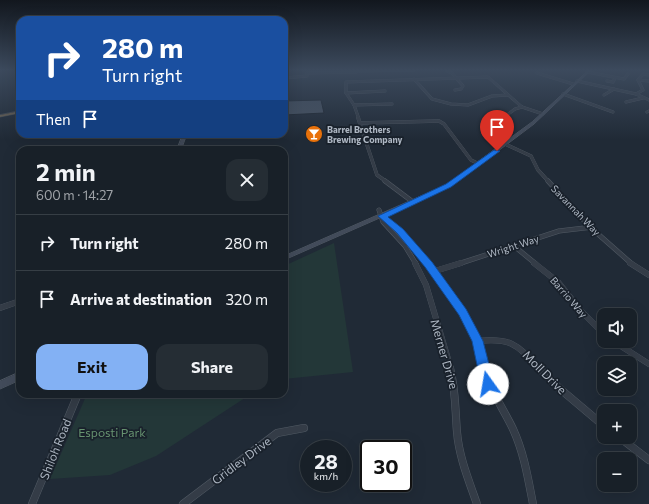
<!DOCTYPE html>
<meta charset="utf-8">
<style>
body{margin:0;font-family:Commissioner,sans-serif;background:#252d34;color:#f1f3f6;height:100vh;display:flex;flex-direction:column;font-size:15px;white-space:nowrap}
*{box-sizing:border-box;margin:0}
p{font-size:13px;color:#9fa3a8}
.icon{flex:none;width:22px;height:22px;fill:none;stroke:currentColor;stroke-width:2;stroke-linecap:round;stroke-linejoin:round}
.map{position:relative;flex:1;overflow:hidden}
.panel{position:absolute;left:16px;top:146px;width:272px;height:252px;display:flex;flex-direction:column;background:#182028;border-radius:12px;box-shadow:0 4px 16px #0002,0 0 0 1px #363e45}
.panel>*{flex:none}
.top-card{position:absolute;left:16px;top:16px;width:272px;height:122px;border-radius:12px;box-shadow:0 4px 16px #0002,0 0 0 1px #363e45;background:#1a4fa0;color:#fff;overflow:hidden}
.buttons{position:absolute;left:597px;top:308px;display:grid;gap:8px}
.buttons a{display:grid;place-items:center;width:40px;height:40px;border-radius:8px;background:#182028;box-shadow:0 4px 16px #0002,0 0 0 1px #363e45;font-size:20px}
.speed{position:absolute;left:300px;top:440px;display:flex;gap:8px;font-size:20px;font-weight:700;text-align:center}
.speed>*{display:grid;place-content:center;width:52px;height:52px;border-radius:50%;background:#182028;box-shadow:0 4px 16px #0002,0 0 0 1px #363e45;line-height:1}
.speed small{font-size:10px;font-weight:400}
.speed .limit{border:2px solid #111;border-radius:6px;background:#fff;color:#111}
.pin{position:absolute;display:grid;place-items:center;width:34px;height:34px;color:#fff;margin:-41px -17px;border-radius:50% 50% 50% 0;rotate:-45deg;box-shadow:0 0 4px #0007}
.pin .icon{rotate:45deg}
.me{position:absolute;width:44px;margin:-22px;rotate:347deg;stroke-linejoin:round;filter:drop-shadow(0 0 3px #0008)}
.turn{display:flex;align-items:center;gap:14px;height:84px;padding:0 20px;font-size:18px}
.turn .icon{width:52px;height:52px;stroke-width:2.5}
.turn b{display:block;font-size:28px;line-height:34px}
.then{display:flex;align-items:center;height:38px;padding:0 20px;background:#0003;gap:8px;font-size:15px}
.round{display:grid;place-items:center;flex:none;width:42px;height:42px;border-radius:12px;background:#252d34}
.summary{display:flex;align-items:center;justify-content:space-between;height:68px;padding:0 20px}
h1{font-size:24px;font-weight:700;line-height:30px}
.action{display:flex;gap:8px;margin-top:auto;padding:8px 20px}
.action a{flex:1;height:46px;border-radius:12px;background:#83b1f4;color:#111;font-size:16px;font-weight:700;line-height:46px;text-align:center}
.action a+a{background:#252d34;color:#f1f3f6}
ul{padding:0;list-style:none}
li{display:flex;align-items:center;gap:12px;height:56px;padding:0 20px;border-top:1px solid #363e45}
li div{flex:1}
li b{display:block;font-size:15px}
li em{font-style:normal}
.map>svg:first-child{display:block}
.green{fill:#233738}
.building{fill:#465160;stroke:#1b232d}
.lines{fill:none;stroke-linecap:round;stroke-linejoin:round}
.minor-far4-casing{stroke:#515a64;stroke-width:3}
.minor-far3-casing{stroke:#515a64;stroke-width:3.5}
.minor-far2-casing{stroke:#515a64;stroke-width:5}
.minor-far1-casing{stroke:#515a64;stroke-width:6}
.minor-casing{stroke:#515a64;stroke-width:8}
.secondary-casing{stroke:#515a64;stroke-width:1}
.motorway-casing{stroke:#3e4751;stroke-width:1}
.minor-far4{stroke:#343c47;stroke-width:2.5}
.minor-far3{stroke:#343c47;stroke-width:3}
.minor-far2{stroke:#343c47;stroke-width:4}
.minor-far1{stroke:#343c47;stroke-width:5.5}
.minor{stroke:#343c47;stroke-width:7}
.secondary{fill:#424b5a;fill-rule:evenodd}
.motorway{fill:#6c6151;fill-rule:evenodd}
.route{fill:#1a73e8;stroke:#114b97}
.labels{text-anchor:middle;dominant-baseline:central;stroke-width:3.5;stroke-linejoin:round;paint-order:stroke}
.far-poi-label{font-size:9px;font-weight:bold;fill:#aeb7c3;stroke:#19212b;text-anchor:start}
.street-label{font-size:10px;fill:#aeb7c3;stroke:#19212b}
.near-street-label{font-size:12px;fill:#aeb7c3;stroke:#19212b}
.near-park-label{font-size:12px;fill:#679370;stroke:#19212b}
</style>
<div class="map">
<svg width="649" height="504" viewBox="0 0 649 504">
<rect width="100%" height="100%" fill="#202a36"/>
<g class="green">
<path d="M334,243L353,372L284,379V266Z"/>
<path d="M87,394H251L156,456L110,475L50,479Z"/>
</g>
<path class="building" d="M321,100L324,113L284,115V101Z"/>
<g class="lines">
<g class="minor-far4-casing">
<g id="minor-far4">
<path d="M355,71L414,70"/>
<path d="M447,71L452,73L463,86L461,89L455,90"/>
<path d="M587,72L624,79L628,74"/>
<path d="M537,73L573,84"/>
<path d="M284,78L307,76V73L356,72L355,70"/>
<path d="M414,79L432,99L451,104L468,105L492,96L508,95"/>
<path d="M638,80L649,81"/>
<path d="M577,81L636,94L649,100"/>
<path d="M607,81L613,82L615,78"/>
<path d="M346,93L385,91"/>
<path d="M563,94L613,112"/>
<path d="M636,94L643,90L638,80L643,74L649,75"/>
<path d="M604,95L614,89"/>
<path d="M626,102L643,98"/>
<path d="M354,105L392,104"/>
<path d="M647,112L649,111"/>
<path d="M507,115L515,109L522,107"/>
<path d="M359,119L354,105L346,93V82L488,77L522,107L543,114"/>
</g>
</g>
<g class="minor-far3-casing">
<g id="minor-far3">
<path d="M358,118L377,175L387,182"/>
<path d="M360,123L439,121L444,124L471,160L479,164"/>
<path d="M505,144L531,156L538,170L549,182"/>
</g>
</g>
<g class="minor-far2-casing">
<g id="minor-far2">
<path d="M385,181L413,202"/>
<path d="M548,181L590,227L632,264"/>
<path d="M379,210L383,222L405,246L416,264"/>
<path d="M382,216L400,231L429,264"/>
<path d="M514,246L536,264"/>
<path d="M458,264L559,231L593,227"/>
</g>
</g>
<g class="minor-far1-casing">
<g id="minor-far1">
<path d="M415,263L426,285L451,369"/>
<path d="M428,263L435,271L471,327L481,354L484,369"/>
<path d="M534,263L558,282L582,312L604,334"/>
<path d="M630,263L649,275"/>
<path d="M435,271L461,263"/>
<path d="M0,308L20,301"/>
<path d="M477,341C512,337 517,345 540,369"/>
<path d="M613,341L649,364"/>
</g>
</g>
<g class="minor-casing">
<g id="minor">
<path d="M450,368C456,391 455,409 457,432C459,457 469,481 477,504"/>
<path d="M484,368C490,391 503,408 513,429C524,453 528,478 533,504"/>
<path d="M539,368L559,388L604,426"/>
<path d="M619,437L649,460"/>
<path d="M32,504L78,394"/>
<path d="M183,504L277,433L304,428"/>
</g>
</g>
<g class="secondary-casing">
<g id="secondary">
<path d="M589,70H591L534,124L450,187L284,260V256L446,185L532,122Z"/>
<path d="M183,134H187L181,150H177Z"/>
<path d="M20,372V380L0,389V381Z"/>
</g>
</g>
<g class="motorway-casing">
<path id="motorway" d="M20,111V113L0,117V115Z"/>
</g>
<use href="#minor-far4" class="minor-far4"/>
<use href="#minor-far3" class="minor-far3"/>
<use href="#minor-far2" class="minor-far2"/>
<use href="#minor-far1" class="minor-far1"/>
<use href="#minor" class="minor"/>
<use href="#secondary" class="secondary"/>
<use href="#motorway" class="motorway"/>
</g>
<linearGradient id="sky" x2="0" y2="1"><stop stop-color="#12171e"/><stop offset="0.5" stop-color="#3c4a5d"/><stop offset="1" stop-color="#3c4a5d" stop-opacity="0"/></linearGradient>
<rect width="649" height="140" fill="url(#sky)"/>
<path class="route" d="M494,150L500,151L451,187L388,217L403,229L432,262L466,309L483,341L494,384L492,389L488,390L483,389L481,384L472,341L459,315L425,267L397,233L378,216L446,184Z"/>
<defs>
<g id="bar-disc" transform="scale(0.9)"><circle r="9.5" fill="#e8710a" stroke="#19212b"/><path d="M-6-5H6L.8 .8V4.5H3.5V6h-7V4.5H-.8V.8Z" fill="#fff"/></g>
</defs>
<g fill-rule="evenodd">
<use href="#bar-disc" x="314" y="134"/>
</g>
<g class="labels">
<g class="far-poi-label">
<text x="327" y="129">Barrel Brothers<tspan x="327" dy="10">Brewing Company</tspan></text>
</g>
<g class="street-label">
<text transform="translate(576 210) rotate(46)">Savannah Way</text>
<text transform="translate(513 246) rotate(-18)">Wright Way</text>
<text transform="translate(569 297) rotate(49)">Barrio Way</text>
</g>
<g class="near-street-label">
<text transform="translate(445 354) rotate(74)">Merner Drive</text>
<text transform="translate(545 372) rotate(45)">Moll Drive</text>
<text transform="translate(55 449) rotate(-68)">Shiloh Road</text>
<text transform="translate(241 460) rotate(-37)">Gridley Drive</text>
</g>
<g class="near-park-label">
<text x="112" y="432">Esposti Park</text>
</g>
</g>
</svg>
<div class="buttons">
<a><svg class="icon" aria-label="sound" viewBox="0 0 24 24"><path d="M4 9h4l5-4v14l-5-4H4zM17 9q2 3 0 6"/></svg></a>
<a><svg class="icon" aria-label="layers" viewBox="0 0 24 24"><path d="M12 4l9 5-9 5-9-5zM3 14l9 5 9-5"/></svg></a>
<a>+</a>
<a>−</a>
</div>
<div class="speed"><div>28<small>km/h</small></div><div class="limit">30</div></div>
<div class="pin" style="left:497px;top:151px;background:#d93025"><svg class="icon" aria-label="arrive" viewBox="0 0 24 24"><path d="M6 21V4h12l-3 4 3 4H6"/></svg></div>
<svg class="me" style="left:488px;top:384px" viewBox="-20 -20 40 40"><circle r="19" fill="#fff"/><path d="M0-13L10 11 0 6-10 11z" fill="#1a73e8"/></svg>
<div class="top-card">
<div class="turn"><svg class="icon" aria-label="right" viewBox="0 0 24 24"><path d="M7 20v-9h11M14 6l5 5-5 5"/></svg><div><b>280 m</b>Turn right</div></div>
<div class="then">Then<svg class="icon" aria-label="arrive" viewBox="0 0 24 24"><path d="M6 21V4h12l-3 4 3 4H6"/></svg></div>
</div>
<section class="panel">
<div class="summary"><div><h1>2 min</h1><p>600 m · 14:27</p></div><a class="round"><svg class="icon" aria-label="close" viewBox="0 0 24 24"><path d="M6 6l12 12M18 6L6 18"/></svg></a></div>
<ul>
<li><svg class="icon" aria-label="right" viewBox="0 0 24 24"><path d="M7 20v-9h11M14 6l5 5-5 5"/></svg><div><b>Turn right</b></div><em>280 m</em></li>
<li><svg class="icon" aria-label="arrive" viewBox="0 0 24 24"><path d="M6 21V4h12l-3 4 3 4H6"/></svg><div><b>Arrive at destination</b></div><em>320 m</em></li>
</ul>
<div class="action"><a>Exit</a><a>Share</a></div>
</section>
</div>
